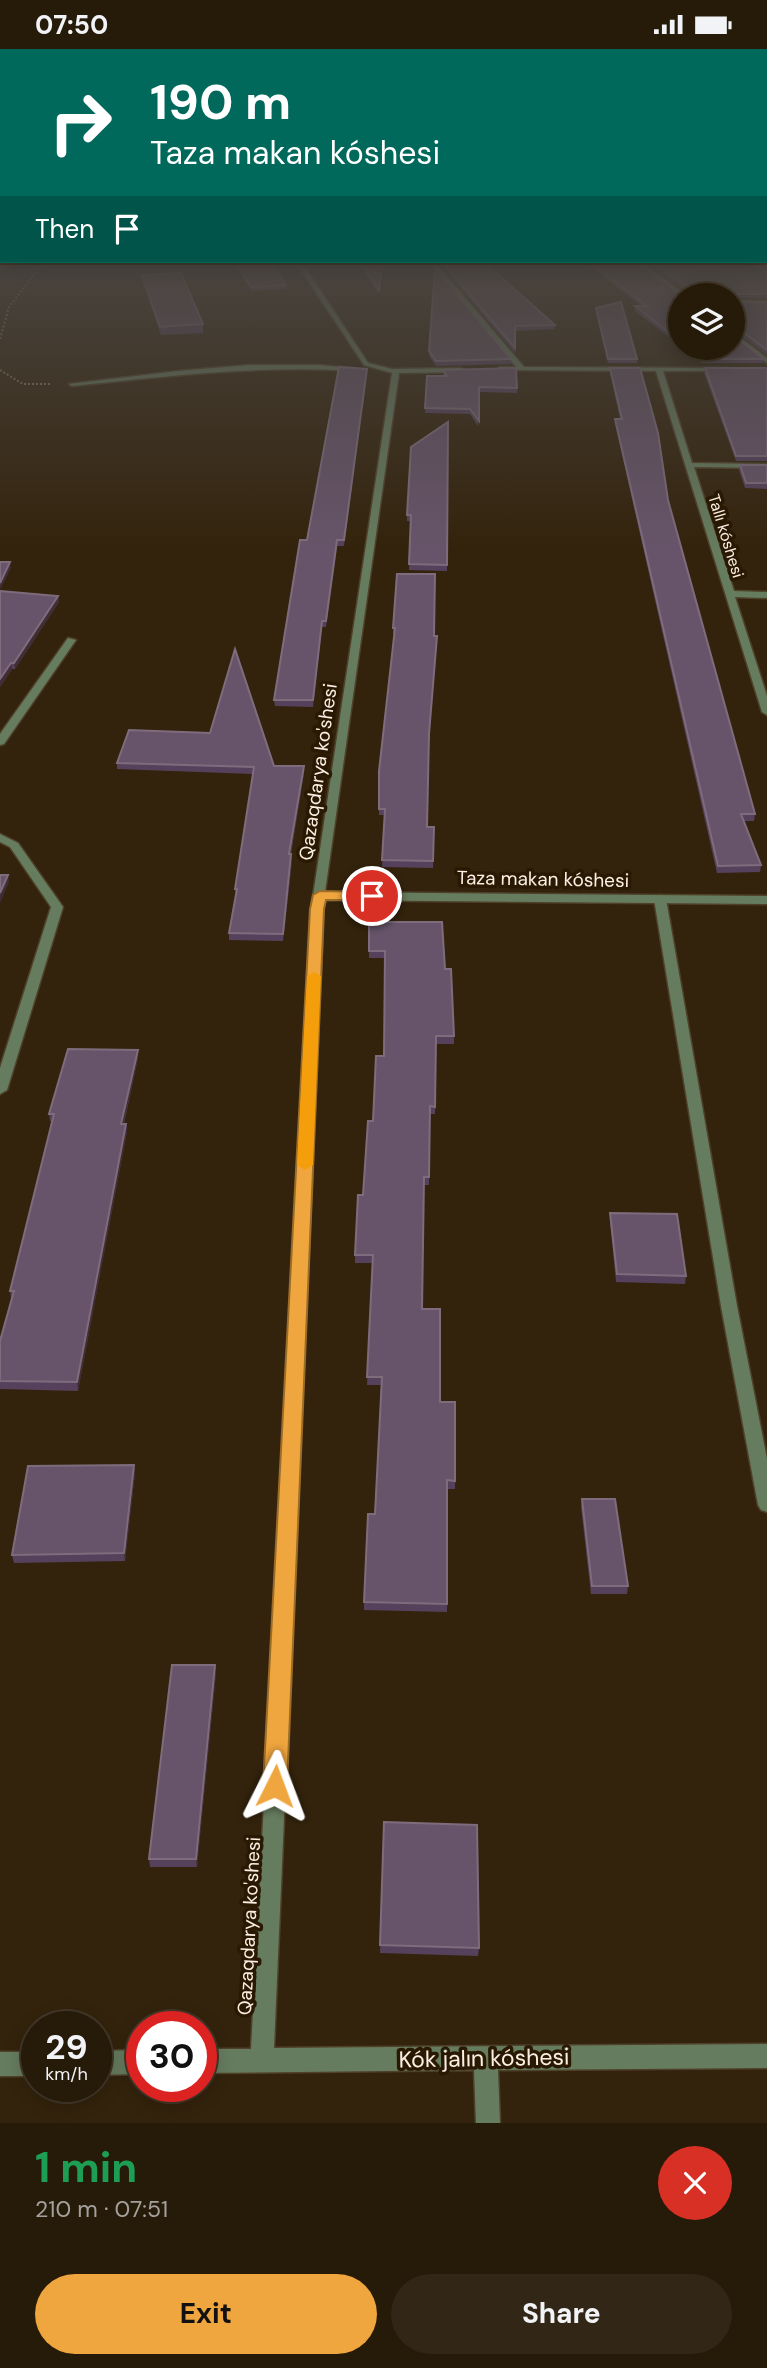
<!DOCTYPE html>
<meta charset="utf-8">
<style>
body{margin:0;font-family:"DM Sans",sans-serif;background:#322717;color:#f1f3f6;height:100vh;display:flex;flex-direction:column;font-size:26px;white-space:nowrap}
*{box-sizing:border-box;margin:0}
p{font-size:23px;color:#a4a19c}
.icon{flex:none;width:38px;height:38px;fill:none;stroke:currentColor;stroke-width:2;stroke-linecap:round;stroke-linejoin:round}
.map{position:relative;height:2074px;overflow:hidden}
.drawer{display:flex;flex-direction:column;background:#261a09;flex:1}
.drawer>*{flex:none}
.hud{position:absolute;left:0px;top:0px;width:768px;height:214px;box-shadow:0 4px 18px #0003,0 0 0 2px #42382a;background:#00695c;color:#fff;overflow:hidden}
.controls{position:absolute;left:668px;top:234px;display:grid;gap:14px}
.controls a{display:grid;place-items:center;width:77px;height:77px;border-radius:50%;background:#261a09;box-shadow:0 4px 18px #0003,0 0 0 2px #42382a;font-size:35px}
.speed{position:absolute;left:21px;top:1962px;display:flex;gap:14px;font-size:35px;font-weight:700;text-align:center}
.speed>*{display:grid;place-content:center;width:91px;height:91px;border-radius:50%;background:#261a09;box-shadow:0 4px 18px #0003,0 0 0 2px #42382a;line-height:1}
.speed small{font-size:18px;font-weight:400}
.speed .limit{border:10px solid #d22;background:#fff;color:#111}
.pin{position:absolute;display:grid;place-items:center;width:60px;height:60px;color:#fff;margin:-30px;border:4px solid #fff;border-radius:50%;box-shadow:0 2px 7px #0007}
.me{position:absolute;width:77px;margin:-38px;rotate:3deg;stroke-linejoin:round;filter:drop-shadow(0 0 5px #0008)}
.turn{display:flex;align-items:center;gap:24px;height:147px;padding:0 35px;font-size:32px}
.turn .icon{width:91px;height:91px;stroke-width:2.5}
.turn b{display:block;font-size:49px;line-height:60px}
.then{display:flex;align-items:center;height:66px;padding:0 35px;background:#0003;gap:14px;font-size:26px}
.round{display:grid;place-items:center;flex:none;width:74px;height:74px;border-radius:37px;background:#322717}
.overview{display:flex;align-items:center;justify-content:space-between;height:119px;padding:0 35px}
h1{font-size:42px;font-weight:700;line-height:52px;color:#1e9e55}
.cta{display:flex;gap:14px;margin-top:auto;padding:14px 35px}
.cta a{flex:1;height:80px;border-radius:42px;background:#f0a63f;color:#111;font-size:28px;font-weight:700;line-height:80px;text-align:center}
.cta a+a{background:#322717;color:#f1f3f6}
.status{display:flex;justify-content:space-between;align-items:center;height:49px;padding:0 35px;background:#261a09;direction:ltr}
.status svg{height:19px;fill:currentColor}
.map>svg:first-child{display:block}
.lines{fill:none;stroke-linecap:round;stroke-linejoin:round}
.service-casing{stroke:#4f402a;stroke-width:3}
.minor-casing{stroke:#4f402a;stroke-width:3}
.path{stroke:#887a67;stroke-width:2;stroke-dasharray:2 2;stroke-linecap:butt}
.service{fill:#667c5e;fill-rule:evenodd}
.minor{fill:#667c5e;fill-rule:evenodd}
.wall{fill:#55415c}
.shaded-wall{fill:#402d36}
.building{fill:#67546a;stroke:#7e6c7d;stroke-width:2}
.route{fill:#f0a63f;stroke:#9c6c29;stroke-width:2}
.slow{fill:#f59e0b}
.labels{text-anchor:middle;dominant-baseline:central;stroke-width:7;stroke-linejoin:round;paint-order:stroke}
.far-street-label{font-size:16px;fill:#faefe2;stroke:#291903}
.street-label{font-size:19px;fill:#faefe2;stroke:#291903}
.near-street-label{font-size:23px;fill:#faefe2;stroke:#291903}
</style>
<div class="status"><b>07:50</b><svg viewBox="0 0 49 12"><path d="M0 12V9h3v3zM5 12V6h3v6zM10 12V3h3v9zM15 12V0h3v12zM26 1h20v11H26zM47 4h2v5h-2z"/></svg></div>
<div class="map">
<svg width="767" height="2074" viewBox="0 0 767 2074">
<rect width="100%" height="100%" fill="#33230c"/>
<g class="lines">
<g class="service-casing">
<path id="service" d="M660,846L666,850L737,1257L767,1410V1463L761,1461L758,1456L721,1257L654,850Z"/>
</g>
<g class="minor-casing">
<g id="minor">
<path d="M295,212H301L368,314L392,320L461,319L464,321L461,323L399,324L325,843L767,847V855L324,851L274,1999L767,1995V2019L498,2021L500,2074H476L474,2021L201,2024V2000H251L311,860L392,324L364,316Z"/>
<path d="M428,212H434L524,318L726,319L724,322H663L692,414L767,415V419L694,418L734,542L767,543V549L735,548L767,647V666L762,663L656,322L497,321L499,318H516Z"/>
<path d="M633,212H639L688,247H681Z"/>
<path d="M733,251L767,252V256L733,255Z"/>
<path d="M733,283L767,309V314L733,288Z"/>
<path d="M249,316H320L359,320L356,322C261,316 167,327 72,337L69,335L178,322Z"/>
<path d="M68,589L76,591L4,695L0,696V685Z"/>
<path d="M0,785L18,794L63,858L7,1041L0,1045V1019L51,858L10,798L0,793Z"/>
<path d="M142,2001V2025L96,2026V2002Z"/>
<rect x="0" y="2003" width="37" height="24"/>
</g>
</g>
<g class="path">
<path d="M0,290L9,258L45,212"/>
<path d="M0,321L23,335H50"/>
</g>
<use href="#service" class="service"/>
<use href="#minor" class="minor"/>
</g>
<g class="wall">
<path d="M233,212H270L286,236V240L251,242Z"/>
<path d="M357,212H383L379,245Z"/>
<path d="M437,212H483L555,276L554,280L515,282V304Z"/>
<path d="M643,212H767V249H733V247H681L680,297L635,262V257H641L590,218V214L680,245L689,244Z"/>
<path d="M435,220L511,310V315L436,317L429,307Z"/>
<path d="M142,226L203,275V284L161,286L143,234Z"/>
<path d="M733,253L767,254V306L733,281Z"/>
<path d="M596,259L637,310V314H608L596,264Z"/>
<path d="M696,299H733L764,310L763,314H701Z"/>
<path d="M610,319L668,451L755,765L754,772H744L761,816L760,823L717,824L615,375V370H620L610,324Z"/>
<path d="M705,319H767V412H736L704,324Z"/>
<path d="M367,320L344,497H337L326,578H322L313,658L275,657L274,651L307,491Z"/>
<path d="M443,321L517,339V344L479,343L478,377L470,365L425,364L427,327H443Z"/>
<path d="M448,373L447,522L409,521L411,472H407V466Z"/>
<path d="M740,416H767V440L745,439L739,421Z"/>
<path d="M397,525L429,692L427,778H434L433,819L382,818L385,766H379V722L395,585H393V579Z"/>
<path d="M0,542L58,547L59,553L15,620H12L0,638Z"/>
<path d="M117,714L304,717V724L291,805L292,812L283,892L229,891V884L236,847L235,840L253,725L117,720Z"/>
<path d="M369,873L445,920L454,987V995H436L435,1065H430L429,1136H424L422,1260L440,1353H455V1440H447V1563L364,1561V1553L375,1465L381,1336H367L373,1214H355V1206L373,1072L384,1007L385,909H369Z"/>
<path d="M138,1001V1009L124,1075H126L127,1082L78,1342L0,1340V1292L11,1250L10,1242L53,1072H50L49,1065Z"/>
<path d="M610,1164L686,1227L685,1235L616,1233L610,1172Z"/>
<path d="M134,1416L135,1424L125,1512L14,1514L12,1506Z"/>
<path d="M582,1450L628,1537L627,1545H591L581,1458Z"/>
<path d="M216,1624L197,1818H150L149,1810Z"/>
<path d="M384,1773L479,1899L478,1907L380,1904Z"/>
</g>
<g class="shaded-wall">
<path d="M367,320V325L344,497V491Z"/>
<path d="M337,491V497L326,578V572Z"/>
<path d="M10,513L11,519L0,541V534Z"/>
<path d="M58,547L59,553L15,620L14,614Z"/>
<path d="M322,572V578L313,658V651Z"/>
<path d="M11,614L12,620L0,638V630Z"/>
<path d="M304,717V724L289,812V805Z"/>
<path d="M291,805L292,812L283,892V885Z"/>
<path d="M8,826L9,833L0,854V844Z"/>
<path d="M138,1001V1009L122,1082L121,1075Z"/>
<path d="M126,1075L127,1082L78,1342L77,1333Z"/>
<path d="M134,1416L135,1424L125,1512L124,1504Z"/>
<path d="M215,1616L216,1624L197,1818L196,1810Z"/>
</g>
<g class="building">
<path d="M235,212H270L286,236L251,238Z"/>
<path d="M359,212H383L379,241Z"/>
<path d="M441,212H483L555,276L515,277V299Z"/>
<path d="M595,212H636L680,245L690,244V240L649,212H767V245H732V247H681V293L635,257H647L590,214Z"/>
<path d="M435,220L511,310L436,312L429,302Z"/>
<path d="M181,224L203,275L160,278L142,226Z"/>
<path d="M733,252L767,254V301L733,276Z"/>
<path d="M621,253L637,310H608L596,259Z"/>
<path d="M733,286L764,310H701L698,299H733Z"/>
<path d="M339,318L367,320L344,491H337L326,572H322L313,651H274L300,491H307Z"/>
<path d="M516,319L517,339L479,338V372L470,360L425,359L427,327H447L443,321Z"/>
<path d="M610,319H640L658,384L668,451L755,765H741L761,816L718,817L615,370H622Z"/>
<path d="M705,319H767V407H736Z"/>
<path d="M448,373L447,516L409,515L411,466H407L411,398Z"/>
<path d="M740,416H767V434H746Z"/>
<path d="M0,513H10L0,534Z"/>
<path d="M397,525H435L434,587H437L429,685L427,778H434L433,812L382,811L385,760H379V722L395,579H393Z"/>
<path d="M0,542L58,547L14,614H11L0,630Z"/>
<path d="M235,600L274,717H304L289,805H291L283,885L229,884L237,840H235L254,718L117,714L129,681L210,684Z"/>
<path d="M0,826H8L0,844Z"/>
<path d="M369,873H442L445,920H451L454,987H436L435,1058L430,1057L429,1128H424L422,1260H440V1353H455V1432L447,1431V1555L364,1553L368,1465H375L382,1328H367L373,1206H355L358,1146H363L368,1072H373L376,1007H384L385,902H369Z"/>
<path d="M68,1000L138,1001L121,1075H126L77,1333L0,1332V1292L14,1242H10L54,1065H49Z"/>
<path d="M610,1164L677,1165L686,1227L617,1225Z"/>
<path d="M134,1416L124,1504L12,1506L28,1417Z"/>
<path d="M582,1450H615L628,1537H592Z"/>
<path d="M172,1616H215L196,1810H149Z"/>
<path d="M384,1773L477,1776L479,1899L380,1896Z"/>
</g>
<linearGradient id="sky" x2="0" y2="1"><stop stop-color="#1c1307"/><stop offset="0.42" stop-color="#4a4540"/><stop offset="1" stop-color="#4a4540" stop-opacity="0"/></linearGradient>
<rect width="767" height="502" fill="url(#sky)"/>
<path class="route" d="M320,842L372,843L379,847L372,851H326L324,860L287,1737L284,1744L275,1748L267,1744L263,1737L310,860L313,846Z"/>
<path class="slow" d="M314,923L321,927L313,1116L305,1121L297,1116L307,927Z"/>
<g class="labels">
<g class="far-street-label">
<text transform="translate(726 487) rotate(73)">Tallı kóshesi</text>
</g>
<g class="street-label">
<text transform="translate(318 723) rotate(-82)">Qazaqdarya ko'shesi</text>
<text transform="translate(543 830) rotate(1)">Taza makan kóshesi</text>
<text transform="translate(249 1877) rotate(-87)">Qazaqdarya ko'shesi</text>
</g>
<g class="near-street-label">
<text transform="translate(484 2009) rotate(-1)">Kók jalın kóshesi</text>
</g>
</g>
</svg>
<div class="controls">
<a><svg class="icon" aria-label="layers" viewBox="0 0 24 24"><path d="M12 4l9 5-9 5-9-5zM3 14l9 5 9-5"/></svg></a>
</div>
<div class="speed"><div>29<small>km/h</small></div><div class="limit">30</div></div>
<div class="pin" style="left:372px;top:847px;background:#d93025"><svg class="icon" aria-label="arrive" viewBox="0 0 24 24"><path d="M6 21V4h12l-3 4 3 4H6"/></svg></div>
<svg class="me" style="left:275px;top:1737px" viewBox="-20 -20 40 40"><path d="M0-17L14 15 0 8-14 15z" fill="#f0a63f" stroke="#fff" stroke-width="4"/></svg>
<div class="hud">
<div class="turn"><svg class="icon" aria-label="right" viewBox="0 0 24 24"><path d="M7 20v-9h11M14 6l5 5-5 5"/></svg><div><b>190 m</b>Taza makan kóshesi</div></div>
<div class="then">Then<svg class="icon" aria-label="arrive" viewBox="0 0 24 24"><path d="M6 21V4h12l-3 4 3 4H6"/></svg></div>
</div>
</div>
<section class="drawer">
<div class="overview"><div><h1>1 min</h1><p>210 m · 07:51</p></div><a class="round" style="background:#d93025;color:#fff"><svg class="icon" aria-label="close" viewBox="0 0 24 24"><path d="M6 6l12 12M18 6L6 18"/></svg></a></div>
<div class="cta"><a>Exit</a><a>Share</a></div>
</section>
